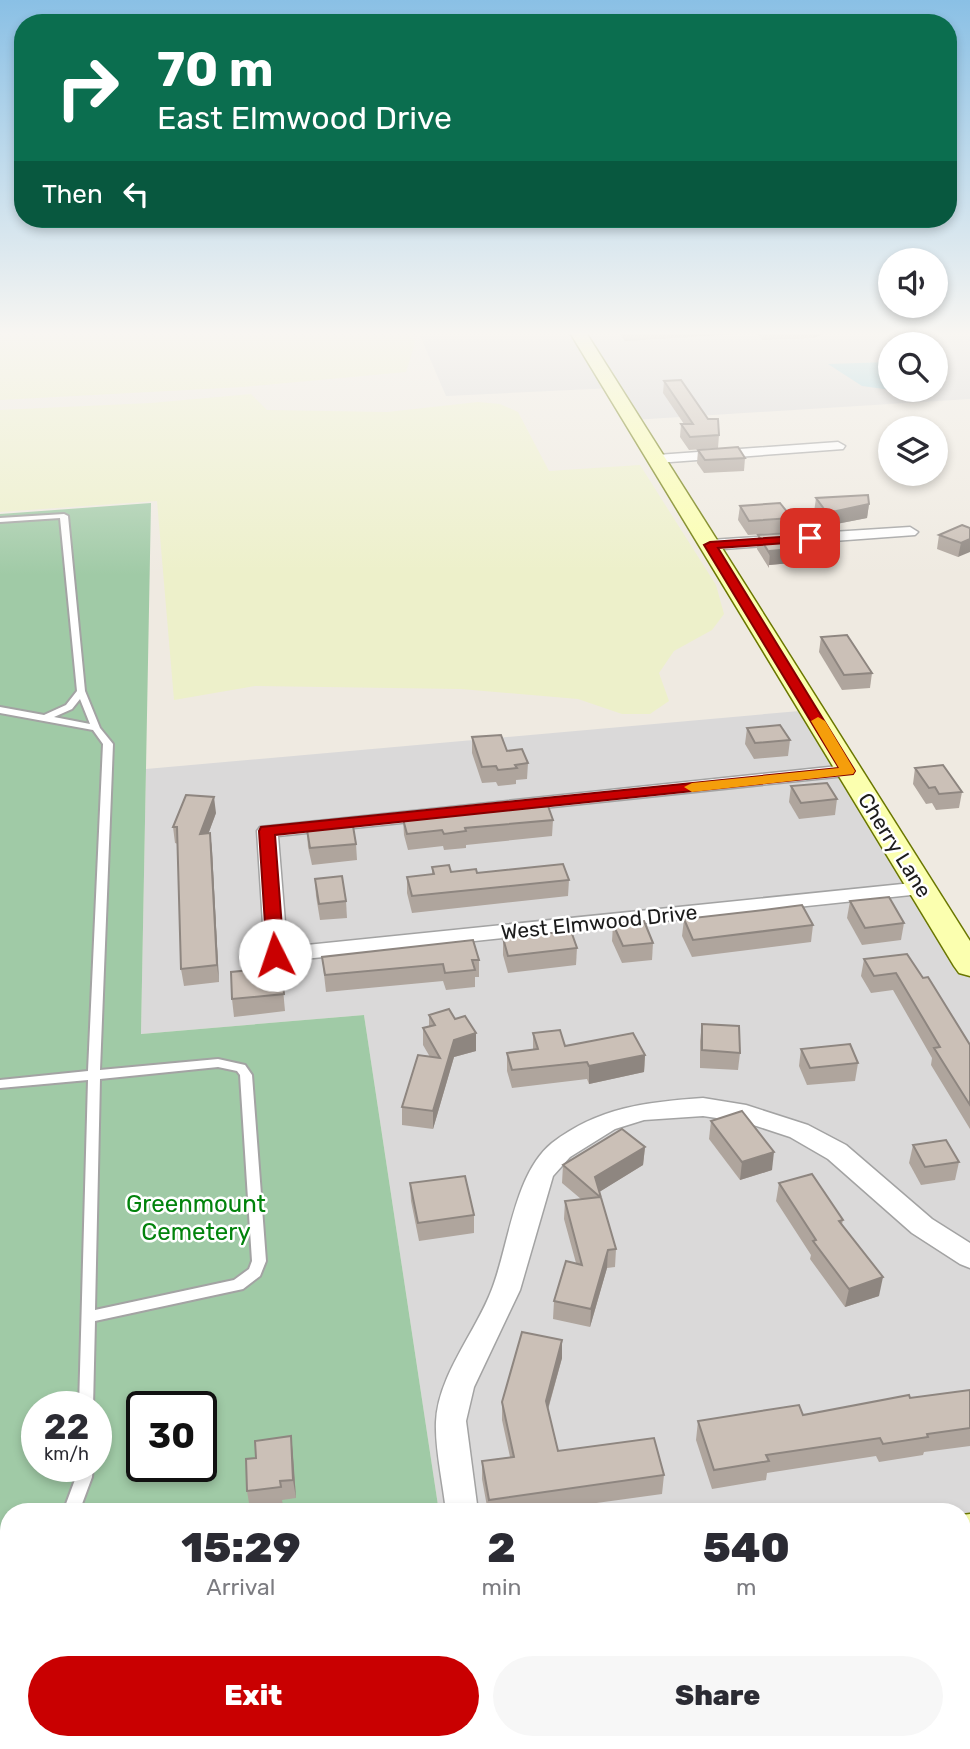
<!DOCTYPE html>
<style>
body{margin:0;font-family:Rubik,sans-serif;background:#f7f7f7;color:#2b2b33;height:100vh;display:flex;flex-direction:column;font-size:26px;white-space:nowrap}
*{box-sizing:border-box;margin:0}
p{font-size:23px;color:#7c7c81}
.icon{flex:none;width:38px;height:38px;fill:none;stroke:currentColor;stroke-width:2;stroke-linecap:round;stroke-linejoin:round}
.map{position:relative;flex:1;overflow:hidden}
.drawer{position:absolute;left:0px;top:1503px;width:971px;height:247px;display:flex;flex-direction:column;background:#fff;border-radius:28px 28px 0 0;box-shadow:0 4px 10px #0003}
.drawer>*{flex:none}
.guide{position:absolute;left:14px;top:14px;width:943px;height:214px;border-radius:28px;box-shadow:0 4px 10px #0003;background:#0b6e4f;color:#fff;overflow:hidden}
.buttons{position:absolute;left:878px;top:248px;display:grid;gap:14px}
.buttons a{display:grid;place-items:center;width:70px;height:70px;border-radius:50%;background:#fff;box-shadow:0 4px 10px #0003;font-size:35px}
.speed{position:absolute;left:21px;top:1391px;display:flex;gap:14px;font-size:35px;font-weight:700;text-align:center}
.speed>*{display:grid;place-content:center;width:91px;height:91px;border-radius:50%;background:#fff;box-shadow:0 4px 10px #0003;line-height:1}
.speed small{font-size:18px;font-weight:400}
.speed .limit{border:4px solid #111;border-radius:10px;background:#fff;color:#111}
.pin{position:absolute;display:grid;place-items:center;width:60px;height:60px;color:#fff;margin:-30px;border-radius:14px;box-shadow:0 4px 10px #0006}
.me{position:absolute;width:77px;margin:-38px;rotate:356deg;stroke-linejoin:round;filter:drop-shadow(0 0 5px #0008)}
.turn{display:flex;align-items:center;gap:24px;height:147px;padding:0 28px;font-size:32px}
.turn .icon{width:91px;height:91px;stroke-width:2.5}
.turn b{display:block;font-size:49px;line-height:60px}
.then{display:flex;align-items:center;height:66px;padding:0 28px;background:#0003;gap:14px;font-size:26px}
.eta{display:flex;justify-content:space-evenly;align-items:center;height:119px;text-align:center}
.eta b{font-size:42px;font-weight:800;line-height:49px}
.button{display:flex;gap:14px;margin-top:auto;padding:14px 28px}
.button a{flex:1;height:80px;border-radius:42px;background:#c90001;color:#fff;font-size:28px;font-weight:800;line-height:80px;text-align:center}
.button a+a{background:#f7f7f7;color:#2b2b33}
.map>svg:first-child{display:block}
.residential{fill:#dad9d9;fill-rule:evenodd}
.farmland{fill:#edf0ca}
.cemetery{fill:#a0caa6;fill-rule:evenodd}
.park{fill:#b8febe}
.water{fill:#9dd2e1}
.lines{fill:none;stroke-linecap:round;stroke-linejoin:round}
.lane-casing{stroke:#a3a3a3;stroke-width:4}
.street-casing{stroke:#a3a3a3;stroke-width:3}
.secondary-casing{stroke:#6a7700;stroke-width:3}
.path{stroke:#ff7162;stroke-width:5;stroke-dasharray:5 5;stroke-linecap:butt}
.lane{fill:#fff;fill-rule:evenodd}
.street{fill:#fff;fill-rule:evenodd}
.secondary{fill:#fbffaf;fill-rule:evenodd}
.wall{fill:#afa59d}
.shaded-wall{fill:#8e8680}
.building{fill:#cbc0b7;stroke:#8e8680;stroke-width:2}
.route{fill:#c90001;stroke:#830001;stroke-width:2}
.slow{fill:#f59e0b}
.labels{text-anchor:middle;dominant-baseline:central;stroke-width:5;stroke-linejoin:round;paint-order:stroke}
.street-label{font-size:21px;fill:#1c1c1c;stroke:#fff}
.near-park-label{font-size:24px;fill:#02830c;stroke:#fff}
</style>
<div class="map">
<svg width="970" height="1749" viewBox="0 0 970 1749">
<rect width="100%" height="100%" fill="#efeae1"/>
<g class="residential">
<path d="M418,331H970V399L633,420L613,388L446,396ZM891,345H936V390H891Z"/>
<path d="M811,710L970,966V1534L963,1536L962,1512H439L364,1015L141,1034L146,769Z"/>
</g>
<g class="farmland">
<path d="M0,331H409L415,343L406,372L243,387L0,400Z"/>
<path d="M251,394L267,410L387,412L478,402L500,404L518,412L549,471L640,465L716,585L724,614L712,630L674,651L659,673L669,701L650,714H622L578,699L461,689L255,686L174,700L157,501L0,512V410L151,403Z"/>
</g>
<path class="cemetery" d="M151,503L141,1034L364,1015L439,1512H9V1668L0,1669V514ZM37,1407H96V1466H37ZM142,1407H201V1466H142Z"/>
<path class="park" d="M970,1534V1749H0V1698L9,1696V1741H962V1536Z"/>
<path class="water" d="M891,362V390L862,386L828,364Z"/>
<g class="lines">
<g class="lane-casing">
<g id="lane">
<path d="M64,514L68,516L85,691L100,728L113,744L100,1070L218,1059L245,1065L252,1075L266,1261L260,1276L243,1289L95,1321L93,1407H79L88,1080L0,1088V1080L88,1071L103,744L93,730L0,713V707L44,715L66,705L77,691L60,518L0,522V518ZM80,699L90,724L54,717L72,709ZM218,1067L237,1071L240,1075L252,1261L249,1269L234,1280L95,1310L100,1079Z"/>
<path d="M77,1466H93L92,1477L79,1512H63L76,1477Z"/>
<path d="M9,1561V1576L0,1578V1562Z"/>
</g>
</g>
<g class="street-casing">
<g id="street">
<path d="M838,442L845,446L843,449L657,463L650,459L657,455Z"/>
<path d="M910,527L918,532L915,535L710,550L702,545L710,540Z"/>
<path d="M848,765L858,771L855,775L278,836L287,947L922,882L930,883L933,888L930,893L276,962L268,960L265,955L257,831L260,827Z"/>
<path d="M703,1098L746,1105L808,1125L846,1145L932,1219L970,1243V1268L960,1264L912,1233L828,1159L790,1137L744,1122L703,1116L644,1120L615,1129L570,1157L553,1176L520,1290L474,1387L466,1421L478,1512H446C443,1483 435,1451 436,1422C438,1375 476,1332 492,1289C509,1245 514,1174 552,1143C599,1107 647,1102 703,1098Z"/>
</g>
</g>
<g class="secondary-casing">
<g id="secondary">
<path d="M569,331H585L970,941V976L959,973L954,966Z"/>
<path d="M970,1514V1554L962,1556V1515Z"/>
<path d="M9,1672V1720L0,1722V1674Z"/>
</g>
</g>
<g class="path">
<path d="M962,1676L970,1679"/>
<path d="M312,1749L349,1741"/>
</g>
<use href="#lane" class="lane"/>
<use href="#street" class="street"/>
<use href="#secondary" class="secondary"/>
</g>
<g class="wall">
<path d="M617,331H827L814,338L762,340L757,333L625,341Z"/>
<path d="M664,381L719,435L718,448L689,450L680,437L681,424H684L663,393Z"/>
<path d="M698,450L745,458L744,471L704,473L697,463Z"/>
<path d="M816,498L869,504L867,518L826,526L814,512Z"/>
<path d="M740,506L792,518L791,532L748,535L738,520Z"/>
<path d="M970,528L958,557L937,549L939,535Z"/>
<path d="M758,535L815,547L813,561L769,565V568L757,549Z"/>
<path d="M821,637L872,673L870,688L842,690L819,652Z"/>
<path d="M747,728L790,740L788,756L754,759L745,744Z"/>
<path d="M472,737L507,751L528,763L527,779L516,780V784L498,786L496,782L482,783L472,753Z"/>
<path d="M915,768L962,792L959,808L936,810L932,803L926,804L913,784Z"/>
<path d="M791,786L837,799L835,815L799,819L789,802Z"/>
<path d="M216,813L208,834L210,833L212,850L219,982L184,986L181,969L178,844L175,843L173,827Z"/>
<path d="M403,819L553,820L552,836L466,845V848L444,850L443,846L408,850L404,835Z"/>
<path d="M307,830L356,844L357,860L312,865L308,847Z"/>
<path d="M432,867L451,872L569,880L568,896L412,913L407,893V877L432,874Z"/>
<path d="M315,879L346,901L347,918L320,920L316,896Z"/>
<path d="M850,901L904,923L901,940L862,945L847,918Z"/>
<path d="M684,919L813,925L811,942L692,957L682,936Z"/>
<path d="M613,924L653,943L652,960L622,963L612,941Z"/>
<path d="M503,938L577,948L576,965L508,973L503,955Z"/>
<path d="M322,957L479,960V977H475V987L446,990L443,981L326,992Z"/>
<path d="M864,959L923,978L970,1045V1129L931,1065L932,1058L893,990L871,993L861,976Z"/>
<path d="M281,967L285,1011L234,1017L232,999Z"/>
<path d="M429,1015L455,1019L476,1033V1051L454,1057L433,1129L402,1125V1107L430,1057L423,1045V1028L429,1026Z"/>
<path d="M702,1024L740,1053L738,1070L700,1068V1041Z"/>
<path d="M533,1033L565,1046L645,1055L644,1072L589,1084L587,1079L512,1088L507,1071V1053L533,1050Z"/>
<path d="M801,1049L858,1063L855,1081L807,1085L799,1066Z"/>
<path d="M711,1121L772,1170L740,1180L709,1139Z"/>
<path d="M913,1145L959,1162L955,1180L921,1185L909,1163Z"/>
<path d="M645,1147L643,1165L599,1192L616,1249L615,1267L607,1268L590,1327L553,1319L554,1301L576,1263L564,1219L565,1201L581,1199L562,1183L563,1165Z"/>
<path d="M410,1183L474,1215V1233L419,1241L411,1201Z"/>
<path d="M779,1183L843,1220L842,1224L879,1296L845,1307L810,1259L811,1255L776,1201Z"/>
<path d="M562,1340V1358L548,1410L558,1451L664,1475L662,1494L531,1512H488L482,1479V1461L510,1457L502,1420V1402Z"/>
<path d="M970,1390V1446L924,1452L923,1455L879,1462L876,1456L767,1473L766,1480L712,1489L696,1440L698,1421L803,1415Z"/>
<path d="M291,1436L296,1498L282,1500L283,1505L250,1509L247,1491L256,1458Z"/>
</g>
<g class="shaded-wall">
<path d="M815,331H827L814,338Z"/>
<path d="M869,504L867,518L826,526L827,513Z"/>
<path d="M970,539V552L958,557L961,543Z"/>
<path d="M815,547L813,561L769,565L770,551Z"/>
<path d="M214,797L216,813L202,851L200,834Z"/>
<path d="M210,833L212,850L219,982L217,965Z"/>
<path d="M476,1033V1051L454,1057L433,1129V1111L454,1040Z"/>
<path d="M645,1055L644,1072L589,1084V1066Z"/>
<path d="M645,1147L643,1165L596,1194L595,1177Z"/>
<path d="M774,1152L772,1170L740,1180L742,1162Z"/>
<path d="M608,1250L607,1268L590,1327L591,1309Z"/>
<path d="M883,1277L879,1296L845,1307L849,1289Z"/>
<path d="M562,1340V1358L545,1419L546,1401Z"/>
<path d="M291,1436L293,1455L296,1498L293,1480Z"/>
</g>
<g class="building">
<path d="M681,380L708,419H718L719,435L690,437L681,424H693L664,381Z"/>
<path d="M738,447L745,458L705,460L698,450Z"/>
<path d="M868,495L869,504L827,513L816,498Z"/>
<path d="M780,503L792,518L749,521L740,506Z"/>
<path d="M962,525L970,528V539L961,543L939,535Z"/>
<path d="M803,532L815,547L770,551V554L758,535Z"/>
<path d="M847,635L872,673L844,675L821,637Z"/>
<path d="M780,725L790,740L755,743L747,728Z"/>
<path d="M501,735L507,751L522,749L528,763L515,765L517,768L498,770L496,766L482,767L472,737Z"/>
<path d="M943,765L962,792L939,794L935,787L929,788L915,768Z"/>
<path d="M827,783L837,799L801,803L791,786Z"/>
<path d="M186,795L214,797L200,834L210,833L217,965L181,969L177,827H173Z"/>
<path d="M548,806L553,820L465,828L466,831L444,834L442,830L407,834L403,819Z"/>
<path d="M353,826L356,844L310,848L307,830Z"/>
<path d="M563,864L569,880L412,896L407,877L434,874L432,867L449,865L451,872L476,869L477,873Z"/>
<path d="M342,876L346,901L319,904L315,879Z"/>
<path d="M889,897L904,923L865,928L850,901Z"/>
<path d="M802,905L813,925L693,940L684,919L764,910Z"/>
<path d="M644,921L653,943L623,946L613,924Z"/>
<path d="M571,931L577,948L508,956L503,938Z"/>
<path d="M473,940L479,960H472L475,970L445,973L443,964L325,975L322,957Z"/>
<path d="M907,954L923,978L928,977L970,1045V1105L934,1048L940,1047L896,973L874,976L864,959Z"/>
<path d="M281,967L284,994L232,999L231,972Z"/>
<path d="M449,1009L455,1019L465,1016L476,1033L454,1040L433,1111L402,1107L418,1055L440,1058L423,1028L435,1025L429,1015Z"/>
<path d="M702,1024L739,1026L740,1053L702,1050Z"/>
<path d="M560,1030L565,1046L633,1033L645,1055L589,1066L587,1062L512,1070L507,1053L538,1049L533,1033Z"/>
<path d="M850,1044L858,1063L810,1068L801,1049Z"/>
<path d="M742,1111L774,1152L742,1162L711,1121Z"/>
<path d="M622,1129L645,1147L595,1177L616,1249L608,1250L591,1309L554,1301L566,1261L582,1265L565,1201L600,1197L563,1165Z"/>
<path d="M946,1140L959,1162L925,1167L913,1145Z"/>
<path d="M812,1174L843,1220L839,1221L883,1277L849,1289L813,1241L816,1240L779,1183Z"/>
<path d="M465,1176L474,1215L418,1223L410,1183Z"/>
<path d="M522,1332L562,1340L546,1401L558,1451L654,1438L664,1475L489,1500L482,1461L514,1457L502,1402Z"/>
<path d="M970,1390V1428L927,1434L928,1437L883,1444L880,1438L766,1455L769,1461L714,1470L698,1421L799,1405L803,1415L909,1395L910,1398Z"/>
<path d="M291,1436L293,1480L280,1481L281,1487L247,1491L246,1459L256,1458L255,1441Z"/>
</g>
<linearGradient id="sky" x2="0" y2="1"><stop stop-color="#8ac0e5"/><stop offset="0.58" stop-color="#f8f6f2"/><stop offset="1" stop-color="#f8f6f2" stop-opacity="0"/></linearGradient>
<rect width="970" height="575" fill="url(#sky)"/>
<path class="route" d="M810,535L816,538L814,541L718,548L855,771L853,774L275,835L284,955L275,960L269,959L267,955L259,831L261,827L839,768L704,545L710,542Z"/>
<path class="slow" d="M818,717L825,721L855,771L853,774L692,792L684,787L692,783L839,768L811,721Z"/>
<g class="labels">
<g class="street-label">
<text transform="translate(895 845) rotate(58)">Cherry Lane</text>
<text transform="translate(599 922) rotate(-6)">West Elmwood Drive</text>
</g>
<g class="near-park-label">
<text x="196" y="1204">Greenmount<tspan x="196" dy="28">Cemetery</tspan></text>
</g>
</g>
</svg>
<div class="buttons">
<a><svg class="icon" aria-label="sound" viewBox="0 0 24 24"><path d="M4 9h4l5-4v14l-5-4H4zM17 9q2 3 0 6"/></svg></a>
<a><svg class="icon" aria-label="search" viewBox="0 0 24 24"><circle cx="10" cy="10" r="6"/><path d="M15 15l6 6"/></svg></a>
<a><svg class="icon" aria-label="layers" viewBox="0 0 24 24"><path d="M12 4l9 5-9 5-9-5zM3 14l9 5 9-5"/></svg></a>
</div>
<div class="speed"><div>22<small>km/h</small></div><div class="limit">30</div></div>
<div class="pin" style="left:810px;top:538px;background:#d93025"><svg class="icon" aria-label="arrive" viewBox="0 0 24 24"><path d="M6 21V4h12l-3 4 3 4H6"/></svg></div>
<svg class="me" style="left:275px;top:955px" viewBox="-20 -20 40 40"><circle r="19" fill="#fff"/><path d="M0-13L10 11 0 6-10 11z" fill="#c90001"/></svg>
<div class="guide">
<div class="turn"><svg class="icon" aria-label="right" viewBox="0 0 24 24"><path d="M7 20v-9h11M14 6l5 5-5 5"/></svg><div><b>70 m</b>East Elmwood Drive</div></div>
<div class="then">Then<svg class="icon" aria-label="left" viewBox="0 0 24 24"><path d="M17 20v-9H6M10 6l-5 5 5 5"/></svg></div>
</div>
<section class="drawer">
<div class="eta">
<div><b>15:29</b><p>Arrival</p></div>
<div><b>2</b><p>min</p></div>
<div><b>540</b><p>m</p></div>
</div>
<div class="button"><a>Exit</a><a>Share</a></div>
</section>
</div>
